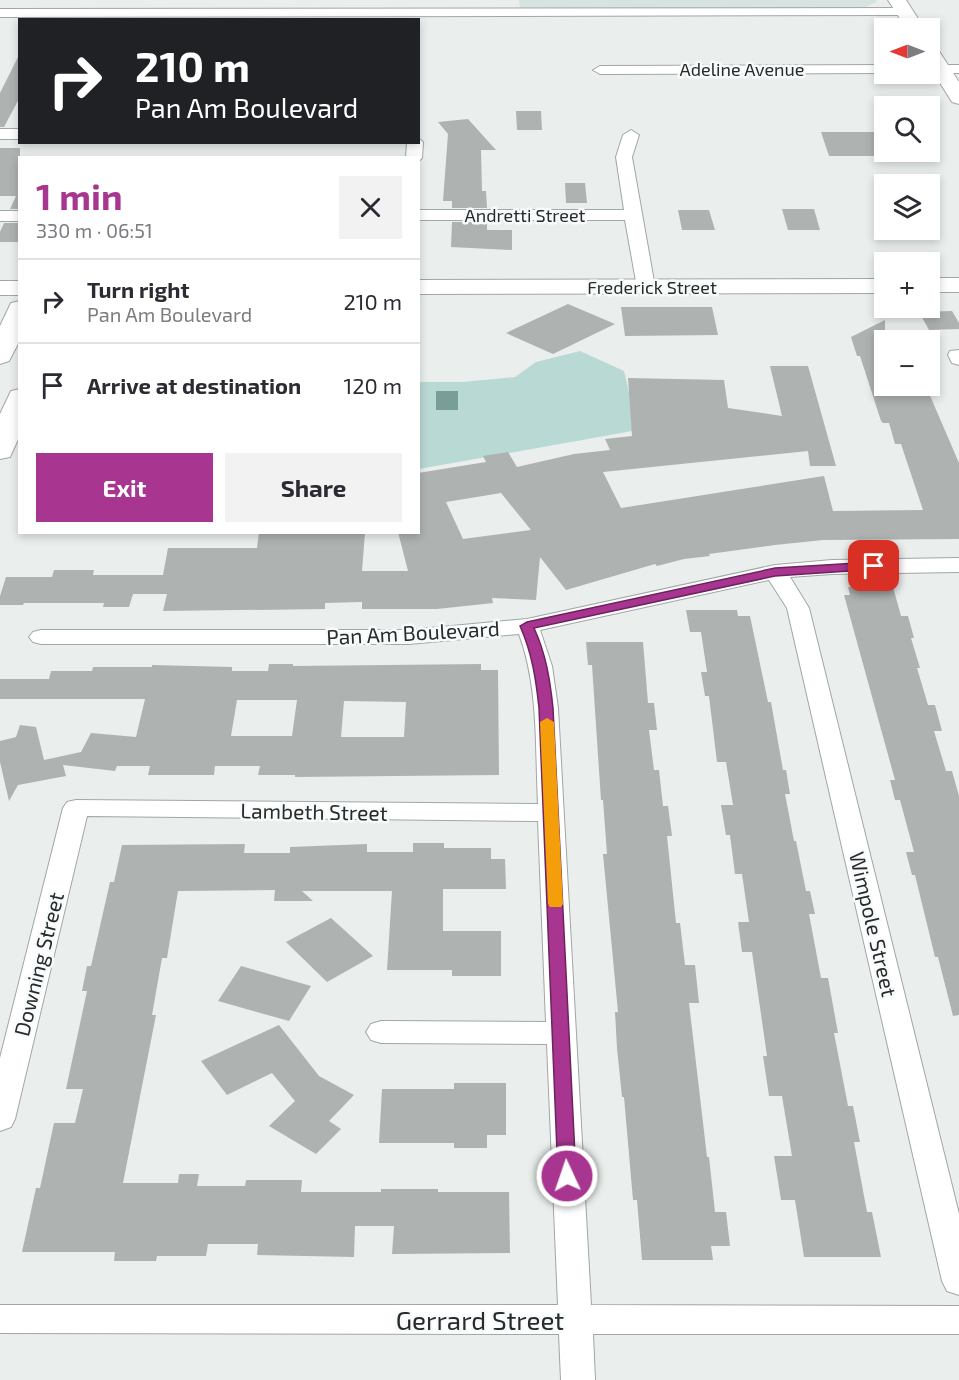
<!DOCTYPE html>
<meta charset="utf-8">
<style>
body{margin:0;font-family:"Exo 2",sans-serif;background:#f2f2f3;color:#2b2b33;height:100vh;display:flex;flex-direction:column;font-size:22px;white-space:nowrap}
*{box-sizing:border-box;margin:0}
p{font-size:20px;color:#7c7c81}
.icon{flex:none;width:33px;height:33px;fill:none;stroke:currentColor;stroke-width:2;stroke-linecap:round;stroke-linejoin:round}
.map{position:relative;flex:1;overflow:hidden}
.drawer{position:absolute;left:18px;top:156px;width:402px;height:378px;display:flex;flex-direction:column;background:#fff;border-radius:0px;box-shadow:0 3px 9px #0003}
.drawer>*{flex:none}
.top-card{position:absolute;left:18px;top:18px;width:402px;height:126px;border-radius:0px;box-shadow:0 3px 9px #0003;background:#202124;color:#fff;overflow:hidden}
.needle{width:39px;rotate:270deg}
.tools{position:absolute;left:874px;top:18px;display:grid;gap:12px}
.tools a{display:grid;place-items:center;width:66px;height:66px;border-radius:0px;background:#fff;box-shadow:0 3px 9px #0003;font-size:30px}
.pin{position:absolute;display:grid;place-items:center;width:51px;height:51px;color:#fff;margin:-26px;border-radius:12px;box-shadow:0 3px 9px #0006}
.me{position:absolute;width:66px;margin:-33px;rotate:357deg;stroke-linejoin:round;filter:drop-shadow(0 0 4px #0008)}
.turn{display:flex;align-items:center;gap:21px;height:126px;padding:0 18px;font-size:27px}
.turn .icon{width:78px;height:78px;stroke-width:2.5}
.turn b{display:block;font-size:42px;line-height:51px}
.round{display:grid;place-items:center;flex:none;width:63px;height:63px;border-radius:0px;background:#f2f2f3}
.head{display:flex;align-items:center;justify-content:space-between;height:102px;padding:0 18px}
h1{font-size:36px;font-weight:700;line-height:45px;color:#a83691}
.action{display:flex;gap:12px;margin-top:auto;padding:12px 18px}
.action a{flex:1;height:69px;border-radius:0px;background:#a83691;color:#fff;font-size:24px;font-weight:700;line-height:69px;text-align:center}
.action a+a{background:#f2f2f3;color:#2b2b33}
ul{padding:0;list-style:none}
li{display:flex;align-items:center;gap:18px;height:84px;padding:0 18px;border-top:2px solid #e1e1e2}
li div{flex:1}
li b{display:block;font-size:22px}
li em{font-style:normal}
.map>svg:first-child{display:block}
.built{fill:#d6e3e1}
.green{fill:#b9d9d5}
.water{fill:#799e99}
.building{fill:#aeb2b1;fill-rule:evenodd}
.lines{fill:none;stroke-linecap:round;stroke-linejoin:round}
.street-casing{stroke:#a2a6a6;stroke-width:2}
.secondary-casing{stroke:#a2a6a6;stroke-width:2}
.street{fill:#fff;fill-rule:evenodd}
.secondary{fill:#fff;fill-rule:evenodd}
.route{fill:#a83691;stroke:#6d235e;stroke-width:1.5}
.slow{fill:#f59e0b}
.labels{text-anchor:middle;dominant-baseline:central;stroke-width:5;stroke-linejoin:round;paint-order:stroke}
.far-street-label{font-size:18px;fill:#292a2a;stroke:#f7fbfb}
.street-label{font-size:21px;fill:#292a2a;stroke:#f7fbfb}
.near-street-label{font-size:26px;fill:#292a2a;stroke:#f7fbfb}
</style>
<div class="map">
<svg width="959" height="1380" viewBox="0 0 959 1380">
<rect width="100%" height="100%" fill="#eaeeed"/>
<path class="built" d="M519,0H876L877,2L863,8H520Z"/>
<path class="green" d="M580,351L624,371L638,430L419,469V382H462L515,377L536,362Z"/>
<rect class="water" x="436" y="391" width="22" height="19"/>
<g class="building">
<path d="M20,53V97L4,127H0V93Z"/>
<path d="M516,111H541L542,130H517Z"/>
<path d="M468,119L496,150H481L482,191H486L487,208H452V201H443L448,134L438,122Z"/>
<path d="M821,132H885V156H829Z"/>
<path d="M0,148H20V209H10L16,196H0Z"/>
<path d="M565,183H585L587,203H566Z"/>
<path d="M782,209H814L820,230H788Z"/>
<path d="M678,210H709L715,230H682Z"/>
<path d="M452,222H487V230H512V250L451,247Z"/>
<path d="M4,223H20V242H0V232Z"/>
<path d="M568,304L615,324L553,354L506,333Z"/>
<path d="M621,307H712L718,335L625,336Z"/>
<path d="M952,311L959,323V329L929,330L919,312Z"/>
<path d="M885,320V386H903L904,391H928L959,463V539L823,540L775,545L709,554L710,556L684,559L657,566L655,564L566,590L540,557L536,600L492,598L493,603L437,609H362V602L325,603V609L163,611L167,594H133L129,607H103L104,603H24L23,605H0V596L6,577H52L54,570H94L93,575H163L168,548H257L259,532H365L362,571H408L398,532H418V473L486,462L483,456L508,452L517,467L574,454L610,450L605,439L632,436L628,378L724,380L728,408L782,416L770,366H808L836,466H810L808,451L603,472L621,508L824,476L833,511L923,510L901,444H895L889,423H883L881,421L860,356H857L851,337ZM501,493L531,530L463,539L446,502Z"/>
<path d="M848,587H893L901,616H908L914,638H911L920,668H917L928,705H935L942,731H934L946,771H952L959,796V1015L953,1016L938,957H935L915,875H912L906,852H914L900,800H895L890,780H895L844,595H850Z"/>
<path d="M686,610H737L738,616H750L768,702H771L783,770H786L790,794H785L794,841H796L806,891H810L815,914H809L821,978H828L838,1033H834L848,1106H853L860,1142H854L867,1212H872L881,1257H804L795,1200H781L774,1156H792L782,1096H769L763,1056H767L752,952H742L738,922H749L742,874H735L730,835H726L721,805H733L726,762H717L709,696H705L701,672H707L701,632H690Z"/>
<path d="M586,642H643L648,703H654L657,730H649L654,770H659L663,806H668L672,836H667L676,923H680L685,965H695L699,1003H689L707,1157H709L715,1212H726L730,1246H711L713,1260H642L637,1200H633L624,1097H622L617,1048L615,1012H618L603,854H607L603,800H601L592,665H588Z"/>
<path d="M269,664H293V666L481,664V670H498L499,775L295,777V775H258L260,766H215L214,775H148L150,766H117L115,771L63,765L66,776L18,785L9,801L0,762V741L16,737L20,725L36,727L44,760L81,752L91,733L136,737L145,699H0V679H49L51,671H92L93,667H152V665L232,667V671H268ZM237,700H297L292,736H231ZM344,701L406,702L404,737H341Z"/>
<path d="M413,843H444V848H491V859H505L506,889H443V931H501V976H452V970H387L392,891H302L313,901H274L275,890L178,891L167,958H162L152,1015H156L123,1183H178L179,1174H199L197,1186H245L246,1180H302L301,1192H381V1189H438V1192H509L510,1253L392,1254L394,1226H355L354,1257L257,1255L258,1244H208L206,1256H157L156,1261H114L115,1252H22L36,1188H40L54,1123H75L83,1089H66L87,991H82L87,966H91L110,882H114L122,845L245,844L244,853H290V847L367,844V852H413Z"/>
<path d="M331,918L373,956L327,982L286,942Z"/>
<path d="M241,966L311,986L289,1021L218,1001Z"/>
<path d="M279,1025L319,1076L354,1095L329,1121L341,1129L316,1154L269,1126L295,1101L272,1073L227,1095L201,1061Z"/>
<path d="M454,1083H506V1135H487V1148H454V1143H379L382,1089H454Z"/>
</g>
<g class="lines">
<g class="street-casing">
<g id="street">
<path d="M904,8L909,9L911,12L909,15L0,17V9Z"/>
<path d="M885,65V73L600,74L593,70L600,66Z"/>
<rect x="930" y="65" width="29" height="8"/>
<rect x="0" y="129" width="20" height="10"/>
<path d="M631,130L639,135L632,157L655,287L652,291H640L637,287L625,220H418V210H624L616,157L623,135Z"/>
<path d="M418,138L423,142L422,158L418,162V158H406L407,142H418Z"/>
<rect x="0" y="211" width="20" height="10"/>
<path d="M959,350V365L952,363L948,355L950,351Z"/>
<path d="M959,558V572L832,574L790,577L809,608L959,1214V1295L947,1291L942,1281L787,608L769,580L540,630L552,666L558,708L591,1305L959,1306V1334H593L595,1380H561L559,1334L0,1333V1305H558L547,1044L381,1043L371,1040L366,1032L371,1024L381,1021L546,1022L538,821L87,816L15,1119L11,1127L0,1131V1058L63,808L67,802L76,800L538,804C535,748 539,688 519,634L409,644H41L33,642L29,637L33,632L41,630H409L527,619L775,565L832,560Z"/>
</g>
</g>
<g class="secondary-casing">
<g id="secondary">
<path d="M888,0H906L924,28H906Z"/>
<path d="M930,46L937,48L959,82V104L952,102L930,67Z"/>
<rect x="930" y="278" width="29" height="14"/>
<path d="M885,279V293L418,294V280Z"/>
<rect x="0" y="281" width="20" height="14"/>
<path d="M20,301V340L9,361L0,364V326L11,303Z"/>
<path d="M20,389V435L10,457L0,459V414L11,391Z"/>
</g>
</g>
<use href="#street" class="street"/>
<use href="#secondary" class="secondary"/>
</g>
<path class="route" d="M874,562L879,564L881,566L879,569L775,576L534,628C546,654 550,680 553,708L576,1176L574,1182L567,1184L561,1182L558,1176L539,708C536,679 532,653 520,626L527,622L775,568Z"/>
<path class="slow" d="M547,718L554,722L563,904L561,907H550L548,904L540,722Z"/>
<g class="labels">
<g class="far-street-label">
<text x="742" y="69">Adeline Avenue</text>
<text x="525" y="215">Andretti Street</text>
<text x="652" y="287">Frederick Street</text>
</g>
<g class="street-label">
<text transform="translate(413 632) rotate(-3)">Pan Am Boulevard</text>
<text transform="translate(314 811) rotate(1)">Lambeth Street</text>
<text transform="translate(874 924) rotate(77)">Wimpole Street</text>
<text transform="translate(38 964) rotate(-76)">Downing Street</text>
</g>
<g class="near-street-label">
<text x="480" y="1319">Gerrard Street</text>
</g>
</g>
</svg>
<div class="tools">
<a><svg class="needle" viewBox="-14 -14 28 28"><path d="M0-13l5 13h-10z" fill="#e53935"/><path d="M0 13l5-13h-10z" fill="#7c7c81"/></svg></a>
<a><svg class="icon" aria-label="search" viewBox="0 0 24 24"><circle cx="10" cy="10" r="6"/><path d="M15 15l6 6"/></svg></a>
<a><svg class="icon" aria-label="layers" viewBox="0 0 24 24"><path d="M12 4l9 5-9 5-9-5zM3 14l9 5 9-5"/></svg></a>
<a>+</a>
<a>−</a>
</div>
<div class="pin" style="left:874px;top:566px;background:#d93025"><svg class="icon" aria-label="arrive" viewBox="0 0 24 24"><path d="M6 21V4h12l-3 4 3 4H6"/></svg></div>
<svg class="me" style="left:567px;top:1176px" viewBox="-20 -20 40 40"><circle r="17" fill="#a83691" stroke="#fff" stroke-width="3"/><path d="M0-11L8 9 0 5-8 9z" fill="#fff"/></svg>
<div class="top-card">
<div class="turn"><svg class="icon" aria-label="right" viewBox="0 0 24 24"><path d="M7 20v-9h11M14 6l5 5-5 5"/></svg><div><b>210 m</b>Pan Am Boulevard</div></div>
</div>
<section class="drawer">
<div class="head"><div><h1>1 min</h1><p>330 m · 06:51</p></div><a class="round"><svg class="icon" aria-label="close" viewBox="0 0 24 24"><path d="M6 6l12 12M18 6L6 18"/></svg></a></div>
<ul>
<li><svg class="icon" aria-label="right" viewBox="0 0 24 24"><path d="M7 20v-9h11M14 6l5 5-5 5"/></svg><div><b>Turn right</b><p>Pan Am Boulevard</p></div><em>210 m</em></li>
<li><svg class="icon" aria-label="arrive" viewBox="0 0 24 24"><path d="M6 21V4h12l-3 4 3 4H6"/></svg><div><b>Arrive at destination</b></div><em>120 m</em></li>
</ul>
<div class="action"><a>Exit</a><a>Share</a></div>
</section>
</div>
